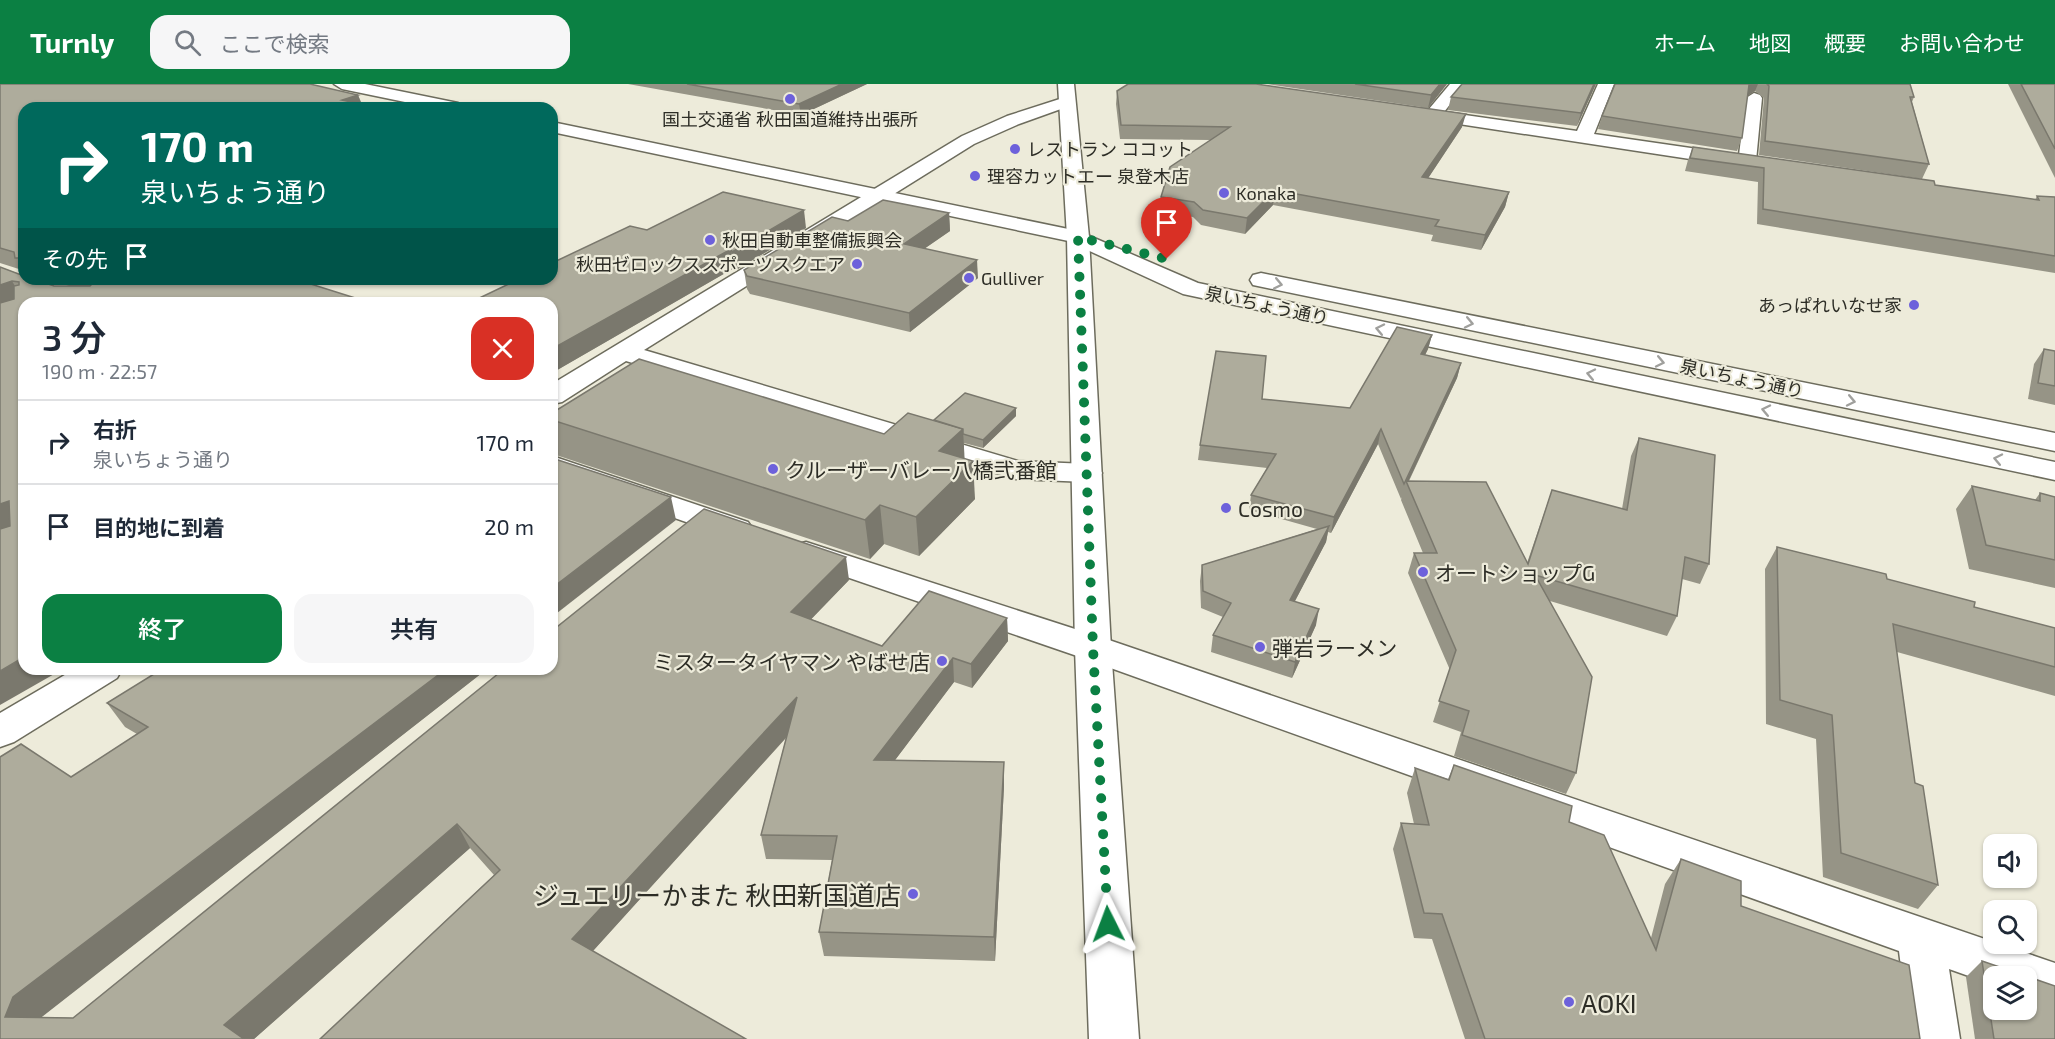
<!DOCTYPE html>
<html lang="ja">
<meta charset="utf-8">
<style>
body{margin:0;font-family:"Exo 2","Noto Sans JP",sans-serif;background:#f6f6f7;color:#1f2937;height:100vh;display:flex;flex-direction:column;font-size:22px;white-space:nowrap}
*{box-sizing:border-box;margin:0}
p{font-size:20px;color:#747a83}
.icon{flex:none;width:33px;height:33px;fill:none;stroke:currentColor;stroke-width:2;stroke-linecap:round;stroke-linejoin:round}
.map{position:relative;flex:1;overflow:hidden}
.panel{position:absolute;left:18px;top:213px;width:540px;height:378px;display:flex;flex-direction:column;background:#fff;border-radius:18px;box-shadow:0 2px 4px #0004}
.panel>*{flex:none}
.top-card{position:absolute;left:18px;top:18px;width:540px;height:183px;border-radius:18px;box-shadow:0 2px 4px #0004;background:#00695c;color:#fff;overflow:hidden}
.fabs{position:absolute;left:1983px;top:750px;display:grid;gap:12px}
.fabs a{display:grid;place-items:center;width:54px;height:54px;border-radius:12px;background:#fff;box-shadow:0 2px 4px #0004;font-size:30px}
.pin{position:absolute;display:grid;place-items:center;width:51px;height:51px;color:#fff;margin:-62px -26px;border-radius:50% 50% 50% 0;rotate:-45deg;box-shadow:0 0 6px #0007}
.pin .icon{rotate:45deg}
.me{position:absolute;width:66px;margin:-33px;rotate:357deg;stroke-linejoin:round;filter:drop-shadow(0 0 4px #0008)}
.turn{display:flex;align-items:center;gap:21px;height:126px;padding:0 24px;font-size:27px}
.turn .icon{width:78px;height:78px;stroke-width:2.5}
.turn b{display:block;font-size:42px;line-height:51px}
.then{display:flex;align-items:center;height:57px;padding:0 24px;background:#0003;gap:12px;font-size:22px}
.round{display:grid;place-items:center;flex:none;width:63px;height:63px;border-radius:18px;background:#f6f6f7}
.head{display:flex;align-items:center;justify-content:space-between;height:102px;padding:0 24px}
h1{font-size:36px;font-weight:600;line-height:45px}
.cta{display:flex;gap:12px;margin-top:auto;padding:12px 24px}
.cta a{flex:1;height:69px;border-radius:18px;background:#0b8043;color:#fff;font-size:24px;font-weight:600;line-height:69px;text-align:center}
.cta a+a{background:#f6f6f7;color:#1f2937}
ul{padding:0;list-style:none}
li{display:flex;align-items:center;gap:18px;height:84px;padding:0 24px;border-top:2px solid #e0e1e3}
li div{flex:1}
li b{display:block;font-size:22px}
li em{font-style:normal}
header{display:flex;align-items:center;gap:36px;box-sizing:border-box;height:84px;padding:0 30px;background:#0b8043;color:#fff}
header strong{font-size:28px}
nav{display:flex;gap:33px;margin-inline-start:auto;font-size:21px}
.search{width:420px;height:54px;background:#f6f6f7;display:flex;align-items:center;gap:15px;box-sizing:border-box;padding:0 21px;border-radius:18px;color:#747a83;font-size:22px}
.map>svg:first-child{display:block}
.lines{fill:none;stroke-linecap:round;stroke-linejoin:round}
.minor-casing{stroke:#6d6c5d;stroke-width:3}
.tertiary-casing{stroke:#6d6c5d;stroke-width:3}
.secondary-casing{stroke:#6d6c5d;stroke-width:3}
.primary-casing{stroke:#6d6c5d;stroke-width:3}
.minor{fill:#fff;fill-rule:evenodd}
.tertiary{fill:#fff;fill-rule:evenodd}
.secondary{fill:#fff;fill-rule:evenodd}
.primary{fill:#fff;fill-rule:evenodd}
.wall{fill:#969486}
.shaded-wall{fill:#7a786d}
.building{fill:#aeac9c;stroke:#7a786d;stroke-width:1.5;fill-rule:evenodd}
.oneway{stroke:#a0a09d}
.route{stroke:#0b8043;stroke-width:10;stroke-dasharray:0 18}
.poi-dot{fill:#6d61db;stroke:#edebda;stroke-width:2}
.labels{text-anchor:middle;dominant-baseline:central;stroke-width:4.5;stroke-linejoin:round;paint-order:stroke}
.far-poi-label{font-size:18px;fill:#2d2d26;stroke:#edebda;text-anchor:start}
.far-street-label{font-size:18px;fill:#2d2d26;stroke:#edebda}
.poi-label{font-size:21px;fill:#2d2d26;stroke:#edebda;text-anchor:start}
.near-poi-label{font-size:26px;fill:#2d2d26;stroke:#edebda;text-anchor:end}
</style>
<header>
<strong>Turnly</strong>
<div class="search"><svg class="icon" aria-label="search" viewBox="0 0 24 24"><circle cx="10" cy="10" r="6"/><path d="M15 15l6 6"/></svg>ここで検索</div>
<nav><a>ホーム</a><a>地図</a><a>概要</a><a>お問い合わせ</a></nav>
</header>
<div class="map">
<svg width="2055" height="955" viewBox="0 0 2055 955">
<rect width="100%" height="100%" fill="#edebda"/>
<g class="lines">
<g class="minor-casing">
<g id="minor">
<path d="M1450,0H1466L1444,28L1577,47L1598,0H1614L1594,50L1739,71L1746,14L1754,9L1760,11L1762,14L1756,77L1754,81L1736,82L1413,33L1411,29L1413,25H1429Z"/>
<path d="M1066,13L1072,15L1074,18L1072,21L1019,40L974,60L644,266L1018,377L1087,380L1098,383L1102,389L1098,395L1087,398L1016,395L1006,392L626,277L562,318L552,320V300L962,52L1007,32Z"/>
<path d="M552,372L748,438L753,445L748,452L737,455L726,452L552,391Z"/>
<path d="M806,458L1106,555L2055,879V923L2026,913V892H1994V901L1949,885L1960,955H1910L1899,867L1080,573L794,475L790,468L794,461Z"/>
<path d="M75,585H122L117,594L14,658L0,663V629Z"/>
</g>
</g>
<g class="tertiary-casing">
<g id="tertiary">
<path d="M334,0H365L458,19L466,24H434L342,5Z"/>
<path d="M552,38L1078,147L1086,148L1089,153L1086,158L1078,159L552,48Z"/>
</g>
</g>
<g class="secondary-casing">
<g id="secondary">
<path d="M1078,147L1198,199L2055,378V396L1183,210L1070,158L1067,153L1070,148Z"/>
<path d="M1261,189L2055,349V367L1253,201L1250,196L1253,191Z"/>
</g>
</g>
<g class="primary-casing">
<path id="primary" d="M1058,0H1074L1089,153L1111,564L1139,955H1089L1075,564L1067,153Z"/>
</g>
<use href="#minor" class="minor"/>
<use href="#tertiary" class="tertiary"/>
<use href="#secondary" class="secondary"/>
<use href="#primary" class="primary"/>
</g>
<g class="wall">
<path d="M0,0L358,11L362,20L24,24V189L22,186L0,179Z"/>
<path d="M628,0H867L801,31Z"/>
<path d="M1267,0H1447L1428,24Z"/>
<path d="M1462,0H1596L1577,42L1448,26L1451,13Z"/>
<path d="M1615,0H1910L1914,13L1912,18L1929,80L1922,95L1759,71L1764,14L1755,7L1747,12L1742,54L1737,67L1598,45L1602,32Z"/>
<path d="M2008,0H2055V94Z"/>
<path d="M1117,7L1462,43L1428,94L1509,108L1505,123L1481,166L1431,157L1433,151L1273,121L1245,150L1201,141L1193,133L1160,128L1161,113L1210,56L1120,55L1116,20Z"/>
<path d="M1693,63L1935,101L2035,116L2037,112L2055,113V189L1757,140L1758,98L1685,87L1688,76Z"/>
<path d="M949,129L950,147L924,165L978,194L910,248L750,210L747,205L744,186L848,137Z"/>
<path d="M806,144L736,186L734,184L552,289V219L647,146Z"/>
<path d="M0,183L54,202H69L49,195H295L24,219Z"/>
<path d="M1432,251L1428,265L1425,271L1461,279L1457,294L1409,397L1527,479L1552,406L1622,425L1631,372L1639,354L1709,480L1700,500L1682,495L1677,532L1667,552L1550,517L1576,689L1566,710L1454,672L1461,648L1433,638L1450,586L1408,489L1414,469H1423L1401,416L1402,413L1401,415L1378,360L1331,449L1328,448L1326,458L1295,517L1316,541L1292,594L1211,568L1213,551L1223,533L1201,524L1200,497L1202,481L1317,445L1249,426L1251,411L1267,384L1198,376L1200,361L1262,315L1350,324Z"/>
<path d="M2044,265L2055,267V321L2028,315L2034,280Z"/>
<path d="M1016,324V332L983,364L964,359V374L975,415L919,472L884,460L870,475L556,371L552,359V329L884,350L934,336Z"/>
<path d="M1972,402L2035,416L2040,409L2055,413V504L1969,485L1956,425Z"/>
<path d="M1777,463L1887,495L1974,523L2055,544V612L1897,568L1915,699L1938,801L1918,825L1823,793L1816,655L1766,640L1765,485Z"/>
<path d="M849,496L811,535L882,562L1007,534L1008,557L972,604L954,598L895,676L1004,702L995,877L824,872L819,848L832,776L766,775L761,751L786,654L593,867L320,955L494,791L470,764L254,955H0L71,693L137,650L125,643L107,619L155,590L145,585H487L41,933L73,934Z"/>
<path d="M1454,681L1569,738L1651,854L1665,800L1681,775L1741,822L1920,955H1465L1432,855L1414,854L1393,765L1401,739L1414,740L1407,709L1415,684L1448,695Z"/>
<path d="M1982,877L2055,955H1975L1966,893Z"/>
</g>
<g class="shaded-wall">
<path d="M842,0H867L801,31L799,20Z"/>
<path d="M1440,0H1447L1428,24L1431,11Z"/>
<path d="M1594,0H1596L1577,42L1581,29Z"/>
<path d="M1751,0H1758L1755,7L1744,14L1749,1Z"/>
<path d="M358,11L362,22L366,21L367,24H345L342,16Z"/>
<path d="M1466,30L1462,43L1419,108L1422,93Z"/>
<path d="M1275,106L1273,121L1245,150L1247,134Z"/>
<path d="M1509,108L1505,123L1481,166L1485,151Z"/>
<path d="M804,126L806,144L736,186L732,168Z"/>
<path d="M949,129L950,147L905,178L904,160Z"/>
<path d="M731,165L734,184L552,289V265Z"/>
<path d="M977,176L978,194L910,248L909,229Z"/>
<path d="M12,197L23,216L0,224V201Z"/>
<path d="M1432,251L1428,265L1418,285L1421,270Z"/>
<path d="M1461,279L1457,294L1407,400L1406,397Z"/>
<path d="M1016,324V332L983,364V356Z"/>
<path d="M963,345L965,382L939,367Z"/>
<path d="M1381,345L1378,360L1331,449L1334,433Z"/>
<path d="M973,377L975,415L919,472L916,433Z"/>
<path d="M671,413L676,436L552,533V504Z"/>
<path d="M9,417L24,437L0,448V420Z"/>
<path d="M880,421L884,460L870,475L865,436Z"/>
<path d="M1329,442L1326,458L1287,532L1290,516Z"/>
<path d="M846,473L849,496L796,551L791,528Z"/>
<path d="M1319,525L1316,541L1292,594L1295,578Z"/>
<path d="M1007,534L1008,557L972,604L971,580Z"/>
<path d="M24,573V585H63L0,621V587Z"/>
<path d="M953,574L954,598L877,700L874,676Z"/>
<path d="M446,585H487L38,936L5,933L13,913Z"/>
<path d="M797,613L801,637L582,879L572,855Z"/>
<path d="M1004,678V702L995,877L994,853Z"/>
<path d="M457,740L470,764L254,955H237L224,941Z"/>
</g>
<g class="building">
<path d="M0,0H310L358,11L342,16L366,21L357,24H24V174H15L14,168L0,164Z"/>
<path d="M687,0H842L799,20Z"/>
<path d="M1128,0H1256L1466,30L1422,93L1509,108L1485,151L1435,142L1439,136L1275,106L1247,134L1203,126L1194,118L1161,113L1170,83L1230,43L1121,41L1117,7Z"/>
<path d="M1355,0H1440L1431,11Z"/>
<path d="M1462,0H1594L1581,29L1451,13Z"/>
<path d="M1615,0H1751L1749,1L1742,54L1602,32Z"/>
<path d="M1767,0H1910L1914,13H1910L1929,80L1765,57L1769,2Z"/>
<path d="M2021,0H2055V65Z"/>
<path d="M1693,63L1934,97L1935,101L2039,116L2037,112L2055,113V172L1763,125L1764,84L1690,74Z"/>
<path d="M723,108L804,126L732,168L731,165L552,265V219H469L519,195H552V179L630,142L647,146Z"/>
<path d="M883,116L949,129L904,160L977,176L909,229L747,192L744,186L832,133L848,137Z"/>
<path d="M0,183L24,192V195H34L54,202H90L92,200L89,195H295L371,219H24V573L0,587V445L10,442L9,417L0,420V219L14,215V202L19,201V198L12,197L0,201Z"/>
<path d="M1397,243L1432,251L1421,270L1461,279L1404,400L1381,345L1334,433L1251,411L1276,370L1200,361L1216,267L1266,272L1262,315L1350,324Z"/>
<path d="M2044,265L2055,267V302L2038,299Z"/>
<path d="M639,275L884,350L908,329L963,345L939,367L973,377L916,433L880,421L865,436L552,336V329Z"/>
<path d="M965,309L1016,324L983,356L963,350V345L934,336Z"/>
<path d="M1639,354L1715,371L1709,480L1685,473L1677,532L1535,491L1592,593L1576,689L1462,651L1469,627L1439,617L1456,566L1414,469H1437L1406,397L1486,398L1528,480L1552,406L1627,426Z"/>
<path d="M552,374L671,413L552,504Z"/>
<path d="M1972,402L2040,417V409L2055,413V476L1986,461Z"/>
<path d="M704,425L846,473L791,528L882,562L929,507L1007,534L971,580L953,574L874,676L1004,678L994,853L819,848L837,752L761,751L797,613L572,855L746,955H320L500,786L457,740L224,941L244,955H0V673L21,660L71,693L148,643L107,619L162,585H446L13,913L5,933L73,934L504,585H552V544L558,542Z"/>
<path d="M1329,442L1290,516L1319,525L1295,578L1213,551L1231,519L1203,507L1202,481Z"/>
<path d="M1777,463L1886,490L1887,495L1975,518L1974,523L2055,544V583L1893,540L1915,699L1923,702L1938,801L1841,769L1832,631L1780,616Z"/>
<path d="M1454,681L1572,722L1569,738L1604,751L1656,866L1681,775L1741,797V822L1909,881L1920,955H1485L1442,830L1424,829L1401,739L1429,741L1415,684L1449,696Z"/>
<path d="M1982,877L2055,902V955H1994ZM1994,892H2026V926H1994Z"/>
</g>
<defs><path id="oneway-chevron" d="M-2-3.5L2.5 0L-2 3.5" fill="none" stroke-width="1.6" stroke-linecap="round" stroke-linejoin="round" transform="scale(1.5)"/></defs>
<g class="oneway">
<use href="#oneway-chevron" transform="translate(1278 200) rotate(12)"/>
<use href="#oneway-chevron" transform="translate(1469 239) rotate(12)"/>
<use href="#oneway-chevron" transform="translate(1380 245) rotate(-168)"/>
<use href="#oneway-chevron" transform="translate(1660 278) rotate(12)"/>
<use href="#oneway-chevron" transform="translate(1591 290) rotate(-168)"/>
<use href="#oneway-chevron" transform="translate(1851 317) rotate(12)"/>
<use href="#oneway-chevron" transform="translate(1766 326) rotate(-168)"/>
<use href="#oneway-chevron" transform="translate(1998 375) rotate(-168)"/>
</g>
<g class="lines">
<path class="route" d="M1108,840L1093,564L1078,153L1167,175"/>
</g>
<g class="poi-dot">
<circle cx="790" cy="15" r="6"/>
<circle cx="1015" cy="65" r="6"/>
<circle cx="975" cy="92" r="6"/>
<circle cx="1224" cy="109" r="6"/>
<circle cx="710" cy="156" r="6"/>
<circle cx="857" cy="180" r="6"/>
<circle cx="969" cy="194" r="6"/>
<circle cx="1914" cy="221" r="6"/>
<circle cx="773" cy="385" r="6"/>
<circle cx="1226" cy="424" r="6"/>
<circle cx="1423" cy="488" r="6"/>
<circle cx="1260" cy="563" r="6"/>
<circle cx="942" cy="577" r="6"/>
<circle cx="913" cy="810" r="6"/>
<circle cx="1569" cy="918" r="6"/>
</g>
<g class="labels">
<g class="far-poi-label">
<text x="790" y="35" text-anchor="middle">国土交通省 秋田国道維持出張所</text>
<text x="1027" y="65">レストラン ココット</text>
<text x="987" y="92">理容カットエー 泉登木店</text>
<text x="1236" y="109">Konaka</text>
<text x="722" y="156">秋田自動車整備振興会</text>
<text x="845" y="180" text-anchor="end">秋田ゼロックススポーツスクエア</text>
<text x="981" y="194">Gulliver</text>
<text x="1902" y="221" text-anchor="end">あっぱれいなせ家</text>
</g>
<g class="far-street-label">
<text transform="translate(1267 221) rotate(12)">泉いちょう通り</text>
<text transform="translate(1742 294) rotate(12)">泉いちょう通り</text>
</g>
<g class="poi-label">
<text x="785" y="385">クルーザーバレー八橋弐番館</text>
<text x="1238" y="424">Cosmo</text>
<text x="1435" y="488">オートショップG</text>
<text x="1272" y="563">弾岩ラーメン</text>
<text x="930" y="577" text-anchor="end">ミスタータイヤマン やばせ店</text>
</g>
<g class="near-poi-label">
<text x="901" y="810">ジュエリーかまた 秋田新国道店</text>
<text x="1581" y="918" text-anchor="start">AOKI</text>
</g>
</g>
</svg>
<div class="fabs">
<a><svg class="icon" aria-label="sound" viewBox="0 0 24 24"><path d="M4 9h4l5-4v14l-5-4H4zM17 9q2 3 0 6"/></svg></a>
<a><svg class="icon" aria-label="search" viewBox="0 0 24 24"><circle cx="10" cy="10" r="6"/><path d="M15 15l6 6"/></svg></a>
<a><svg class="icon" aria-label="layers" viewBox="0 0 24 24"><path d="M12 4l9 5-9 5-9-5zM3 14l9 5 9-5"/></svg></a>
</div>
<div class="pin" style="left:1167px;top:175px;background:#d93025"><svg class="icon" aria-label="arrive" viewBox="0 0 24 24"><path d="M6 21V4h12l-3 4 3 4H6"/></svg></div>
<svg class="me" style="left:1108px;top:840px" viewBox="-20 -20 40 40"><path d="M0-17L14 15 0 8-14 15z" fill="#0b8043" stroke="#fff" stroke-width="4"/></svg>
<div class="top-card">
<div class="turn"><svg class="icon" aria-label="right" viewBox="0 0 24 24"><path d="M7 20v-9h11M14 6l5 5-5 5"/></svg><div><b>170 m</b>泉いちょう通り</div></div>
<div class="then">その先<svg class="icon" aria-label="arrive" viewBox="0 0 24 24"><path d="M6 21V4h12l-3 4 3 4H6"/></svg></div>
</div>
<section class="panel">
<div class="head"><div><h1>3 分</h1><p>190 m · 22:57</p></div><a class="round" style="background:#d93025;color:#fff"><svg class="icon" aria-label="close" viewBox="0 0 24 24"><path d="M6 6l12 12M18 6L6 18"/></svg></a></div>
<ul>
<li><svg class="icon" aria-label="right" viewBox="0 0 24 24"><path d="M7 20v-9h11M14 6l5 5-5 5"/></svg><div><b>右折</b><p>泉いちょう通り</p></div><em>170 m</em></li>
<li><svg class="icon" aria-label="arrive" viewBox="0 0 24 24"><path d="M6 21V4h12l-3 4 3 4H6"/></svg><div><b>目的地に到着</b></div><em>20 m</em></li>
</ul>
<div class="cta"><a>終了</a><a>共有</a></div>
</section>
</div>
